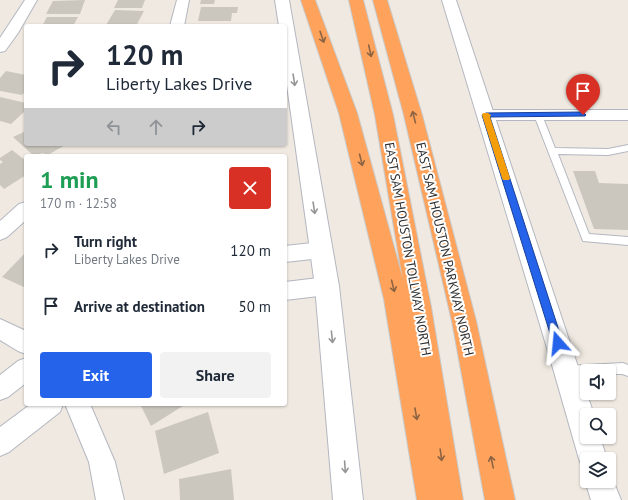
<!DOCTYPE html>
<meta charset="utf-8">
<style>
body{margin:0;font-family:"PT Sans",sans-serif;background:#f2f2f3;color:#1f2937;height:100vh;display:flex;flex-direction:column;font-size:15px;white-space:nowrap}
*{box-sizing:border-box;margin:0}
p{font-size:13px;color:#747a83}
.icon{flex:none;width:22px;height:22px;fill:none;stroke:currentColor;stroke-width:2;stroke-linecap:round;stroke-linejoin:round}
.map{position:relative;flex:1;overflow:hidden}
.panel{position:absolute;left:24px;top:154px;width:263px;height:252px;display:flex;flex-direction:column;background:#fff;border-radius:4px;box-shadow:0 1px 3px #0004}
.panel>*{flex:none}
.banner{position:absolute;left:24px;top:24px;width:263px;height:122px;border-radius:4px;box-shadow:0 1px 3px #0004;background:#fff;color:#1f2937;overflow:hidden}
.controls{position:absolute;left:580px;top:364px;display:grid;gap:8px}
.controls a{display:grid;place-items:center;width:36px;height:36px;border-radius:4px;background:#fff;box-shadow:0 1px 3px #0004;font-size:20px}
.pin{position:absolute;display:grid;place-items:center;width:34px;height:34px;color:#fff;margin:-41px -17px;border-radius:50% 50% 50% 0;rotate:-45deg;box-shadow:0 0 4px #0007}
.pin .icon{rotate:45deg}
.me{position:absolute;width:44px;margin:-22px;rotate:342deg;stroke-linejoin:round;filter:drop-shadow(0 0 3px #0008)}
.turn{display:flex;align-items:center;gap:14px;height:84px;padding:0 16px;font-size:18px}
.turn .icon{width:52px;height:52px;stroke-width:2.5}
.turn b{display:block;font-size:28px;line-height:34px}
.lanes{display:flex;align-items:center;height:38px;padding:0 16px;background:#0003;justify-content:center;gap:20px;direction:ltr}
.lanes .off{opacity:.35}
.round{display:grid;place-items:center;flex:none;width:42px;height:42px;border-radius:4px;background:#f2f2f3}
.head{display:flex;align-items:center;justify-content:space-between;height:68px;padding:0 16px}
h1{font-size:24px;font-weight:700;line-height:30px;color:#1e9e55}
.primary-button{display:flex;gap:8px;margin-top:auto;padding:8px 16px}
.primary-button a{flex:1;height:46px;border-radius:4px;background:#2563eb;color:#fff;font-size:16px;font-weight:700;line-height:46px;text-align:center}
.primary-button a+a{background:#f2f2f3;color:#1f2937}
ul{padding:0;list-style:none}
li{display:flex;align-items:center;gap:12px;height:56px;padding:0 16px}
li div{flex:1}
li b{display:block;font-size:15px}
li em{font-style:normal}
.map>svg:first-child{display:block}
.building{fill:#cbc7bf}
.lines{fill:none;stroke-linecap:round;stroke-linejoin:round}
.lane-casing{stroke:#b4b7c1;stroke-width:2}
.street-casing{stroke:#b4b7c1;stroke-width:2}
.secondary-casing{stroke:#b4b7c1;stroke-width:2}
.highway-casing{stroke:#c9c9c9;stroke-width:2}
.lane{fill:#fff;fill-rule:evenodd}
.street{fill:#fff;fill-rule:evenodd}
.secondary{fill:#fff;fill-rule:evenodd}
.highway{fill:#ffa35c;fill-rule:evenodd}
.oneway{stroke:#8c6343}
.oneway2{stroke:#969696}
.route{fill:#2563eb;stroke:#184099}
.slow{fill:#f59e0b}
.labels{text-anchor:middle;dominant-baseline:central;stroke-width:4;stroke-linejoin:round;paint-order:stroke}
.street-label{font-size:13px;fill:#2e2e2e;stroke:#fff}
</style>
<div class="map">
<svg width="628" height="500" viewBox="0 0 628 500">
<rect width="100%" height="100%" fill="#efe9e1"/>
<g class="building">
<path d="M85,0L80,14H46L53,1Z"/>
<path d="M118,0H145L142,8H114Z"/>
<path d="M201,0H215L214,4H200Z"/>
<path d="M201,7H238L237,13H232L231,21H198Z"/>
<path d="M115,10L144,11L136,26L106,25Z"/>
<path d="M47,17H78L73,26H42Z"/>
<path d="M197,24H231V26H196Z"/>
<path d="M6,71L26,75V84L24,86H26V91L22,95L0,91V78Z"/>
<path d="M0,97L26,103V110L11,124L0,121Z"/>
<path d="M26,131V144H67L46,156L43,153L34,156L13,137Z"/>
<path d="M12,150L26,161V175L4,189L0,185V164L3,162L0,160V158Z"/>
<path d="M573,171H595L599,183L628,184V230L594,229Z"/>
<path d="M26,252V288L2,277Z"/>
<path d="M140,404H186L151,426Z"/>
<path d="M208,412L219,453L164,474L155,431Z"/>
<path d="M231,469L234,500H180L179,479Z"/>
</g>
<g class="lines">
<g class="lane-casing">
<g id="lane">
<path d="M538,112L542,115L555,148L608,149L628,145V151L608,155L558,154L589,234L628,237V245L583,241L534,115Z"/>
<path d="M623,363L628,365V376L622,374H609V371H587V375L567,376L563,375L561,371L563,367L567,366Z"/>
</g>
</g>
<g class="street-casing">
<g id="street">
<path d="M25,0H37L18,33L5,51L0,52V38Z"/>
<path d="M177,0H189L184,26H170Z"/>
<path d="M486,110H628V120H486L480,119L478,115L480,111Z"/>
<path d="M26,202V220L7,237L0,240V221L19,204Z"/>
<path d="M321,242L328,244L331,250L328,256L321,258L285,262V246Z"/>
<path d="M327,277L334,280L338,286L334,292L327,295L285,300V282Z"/>
<path d="M0,319L26,331V354L18,351L0,340Z"/>
<path d="M26,358V383L8,397L0,400V375L18,361Z"/>
<path d="M31,404H63L60,412L9,452L0,456V427Z"/>
<path d="M65,404H90L115,462L124,500H96L89,462Z"/>
</g>
</g>
<g class="secondary-casing">
<g id="secondary">
<path d="M275,0H289L339,286L363,500H333L315,286L285,71V26H279Z"/>
<path d="M442,0H456L594,415H587V437H600L607,459H587V471L583,469L579,459L550,358Z"/>
<path d="M609,470L621,500H591L585,481L587,477V481H609Z"/>
</g>
</g>
<g class="highway-casing">
<g id="highway">
<path d="M301,0H315L357,113L403,280L375,115L349,0H363L393,115L431,307L463,500H417L384,299L339,113Z"/>
<path d="M373,0H387L422,115L476,321L515,500H485L452,321L404,115Z"/>
</g>
</g>
<use href="#lane" class="lane"/>
<use href="#street" class="street"/>
<use href="#secondary" class="secondary"/>
<use href="#highway" class="highway"/>
</g>
<defs><path id="oneway-shaft" d="M-6 0H5M1.5-3L5.5 0L1.5 3" fill="none" stroke-width="1.6" stroke-linecap="round" stroke-linejoin="round"/></defs>
<g class="oneway">
<use href="#oneway-shaft" transform="translate(322 37) rotate(71)"/>
<use href="#oneway-shaft" transform="translate(370 51) rotate(77)"/>
<use href="#oneway-shaft" transform="translate(414 117) rotate(-104)"/>
<use href="#oneway-shaft" transform="translate(361 160) rotate(76)"/>
<use href="#oneway-shaft" transform="translate(393 286) rotate(76)"/>
<use href="#oneway-shaft" transform="translate(416 414) rotate(80)"/>
<use href="#oneway-shaft" transform="translate(441 455) rotate(82)"/>
<use href="#oneway-shaft" transform="translate(492 462) rotate(-102)"/>
</g>
<g class="oneway2">
<use href="#oneway-shaft" transform="translate(294 80) rotate(81)"/>
<use href="#oneway-shaft" transform="translate(314 208) rotate(81)"/>
<use href="#oneway-shaft" transform="translate(332 337) rotate(84)"/>
<use href="#oneway-shaft" transform="translate(345 467) rotate(86)"/>
</g>
<path class="route" d="M583,112L586,115L585,116L490,117L563,343L562,347L558,348L555,347L553,343L482,115L486,113Z"/>
<path class="slow" d="M483,113H488L491,115L490,117L510,178L509,180H503L502,178L482,115Z"/>
<g class="labels">
<g class="street-label">
<text transform="translate(408 249) rotate(80)">EAST SAM HOUSTON TOLLWAY NORTH</text>
<text transform="translate(445 249) rotate(77)">EAST SAM HOUSTON PARKWAY NORTH</text>
</g>
</g>
</svg>
<div class="controls">
<a><svg class="icon" aria-label="sound" viewBox="0 0 24 24"><path d="M4 9h4l5-4v14l-5-4H4zM17 9q2 3 0 6"/></svg></a>
<a><svg class="icon" aria-label="search" viewBox="0 0 24 24"><circle cx="10" cy="10" r="6"/><path d="M15 15l6 6"/></svg></a>
<a><svg class="icon" aria-label="layers" viewBox="0 0 24 24"><path d="M12 4l9 5-9 5-9-5zM3 14l9 5 9-5"/></svg></a>
</div>
<div class="pin" style="left:583px;top:115px;background:#d93025"><svg class="icon" aria-label="arrive" viewBox="0 0 24 24"><path d="M6 21V4h12l-3 4 3 4H6"/></svg></div>
<svg class="me" style="left:558px;top:343px" viewBox="-20 -20 40 40"><path d="M0-17L14 15 0 8-14 15z" fill="#2563eb" stroke="#fff" stroke-width="4"/></svg>
<div class="banner">
<div class="turn"><svg class="icon" aria-label="right" viewBox="0 0 24 24"><path d="M7 20v-9h11M14 6l5 5-5 5"/></svg><div><b>120 m</b>Liberty Lakes Drive</div></div>
<div class="lanes"><svg class="icon off" aria-label="left" viewBox="0 0 24 24"><path d="M17 20v-9H6M10 6l-5 5 5 5"/></svg><svg class="icon off" aria-label="ahead" viewBox="0 0 24 24"><path d="M12 20V5M6 11l6-6 6 6"/></svg><svg class="icon" aria-label="right" viewBox="0 0 24 24"><path d="M7 20v-9h11M14 6l5 5-5 5"/></svg></div>
</div>
<section class="panel">
<div class="head"><div><h1>1 min</h1><p>170 m · 12:58</p></div><a class="round" style="background:#d93025;color:#fff"><svg class="icon" aria-label="close" viewBox="0 0 24 24"><path d="M6 6l12 12M18 6L6 18"/></svg></a></div>
<ul>
<li><svg class="icon" aria-label="right" viewBox="0 0 24 24"><path d="M7 20v-9h11M14 6l5 5-5 5"/></svg><div><b>Turn right</b><p>Liberty Lakes Drive</p></div><em>120 m</em></li>
<li><svg class="icon" aria-label="arrive" viewBox="0 0 24 24"><path d="M6 21V4h12l-3 4 3 4H6"/></svg><div><b>Arrive at destination</b></div><em>50 m</em></li>
</ul>
<div class="primary-button"><a>Exit</a><a>Share</a></div>
</section>
</div>
